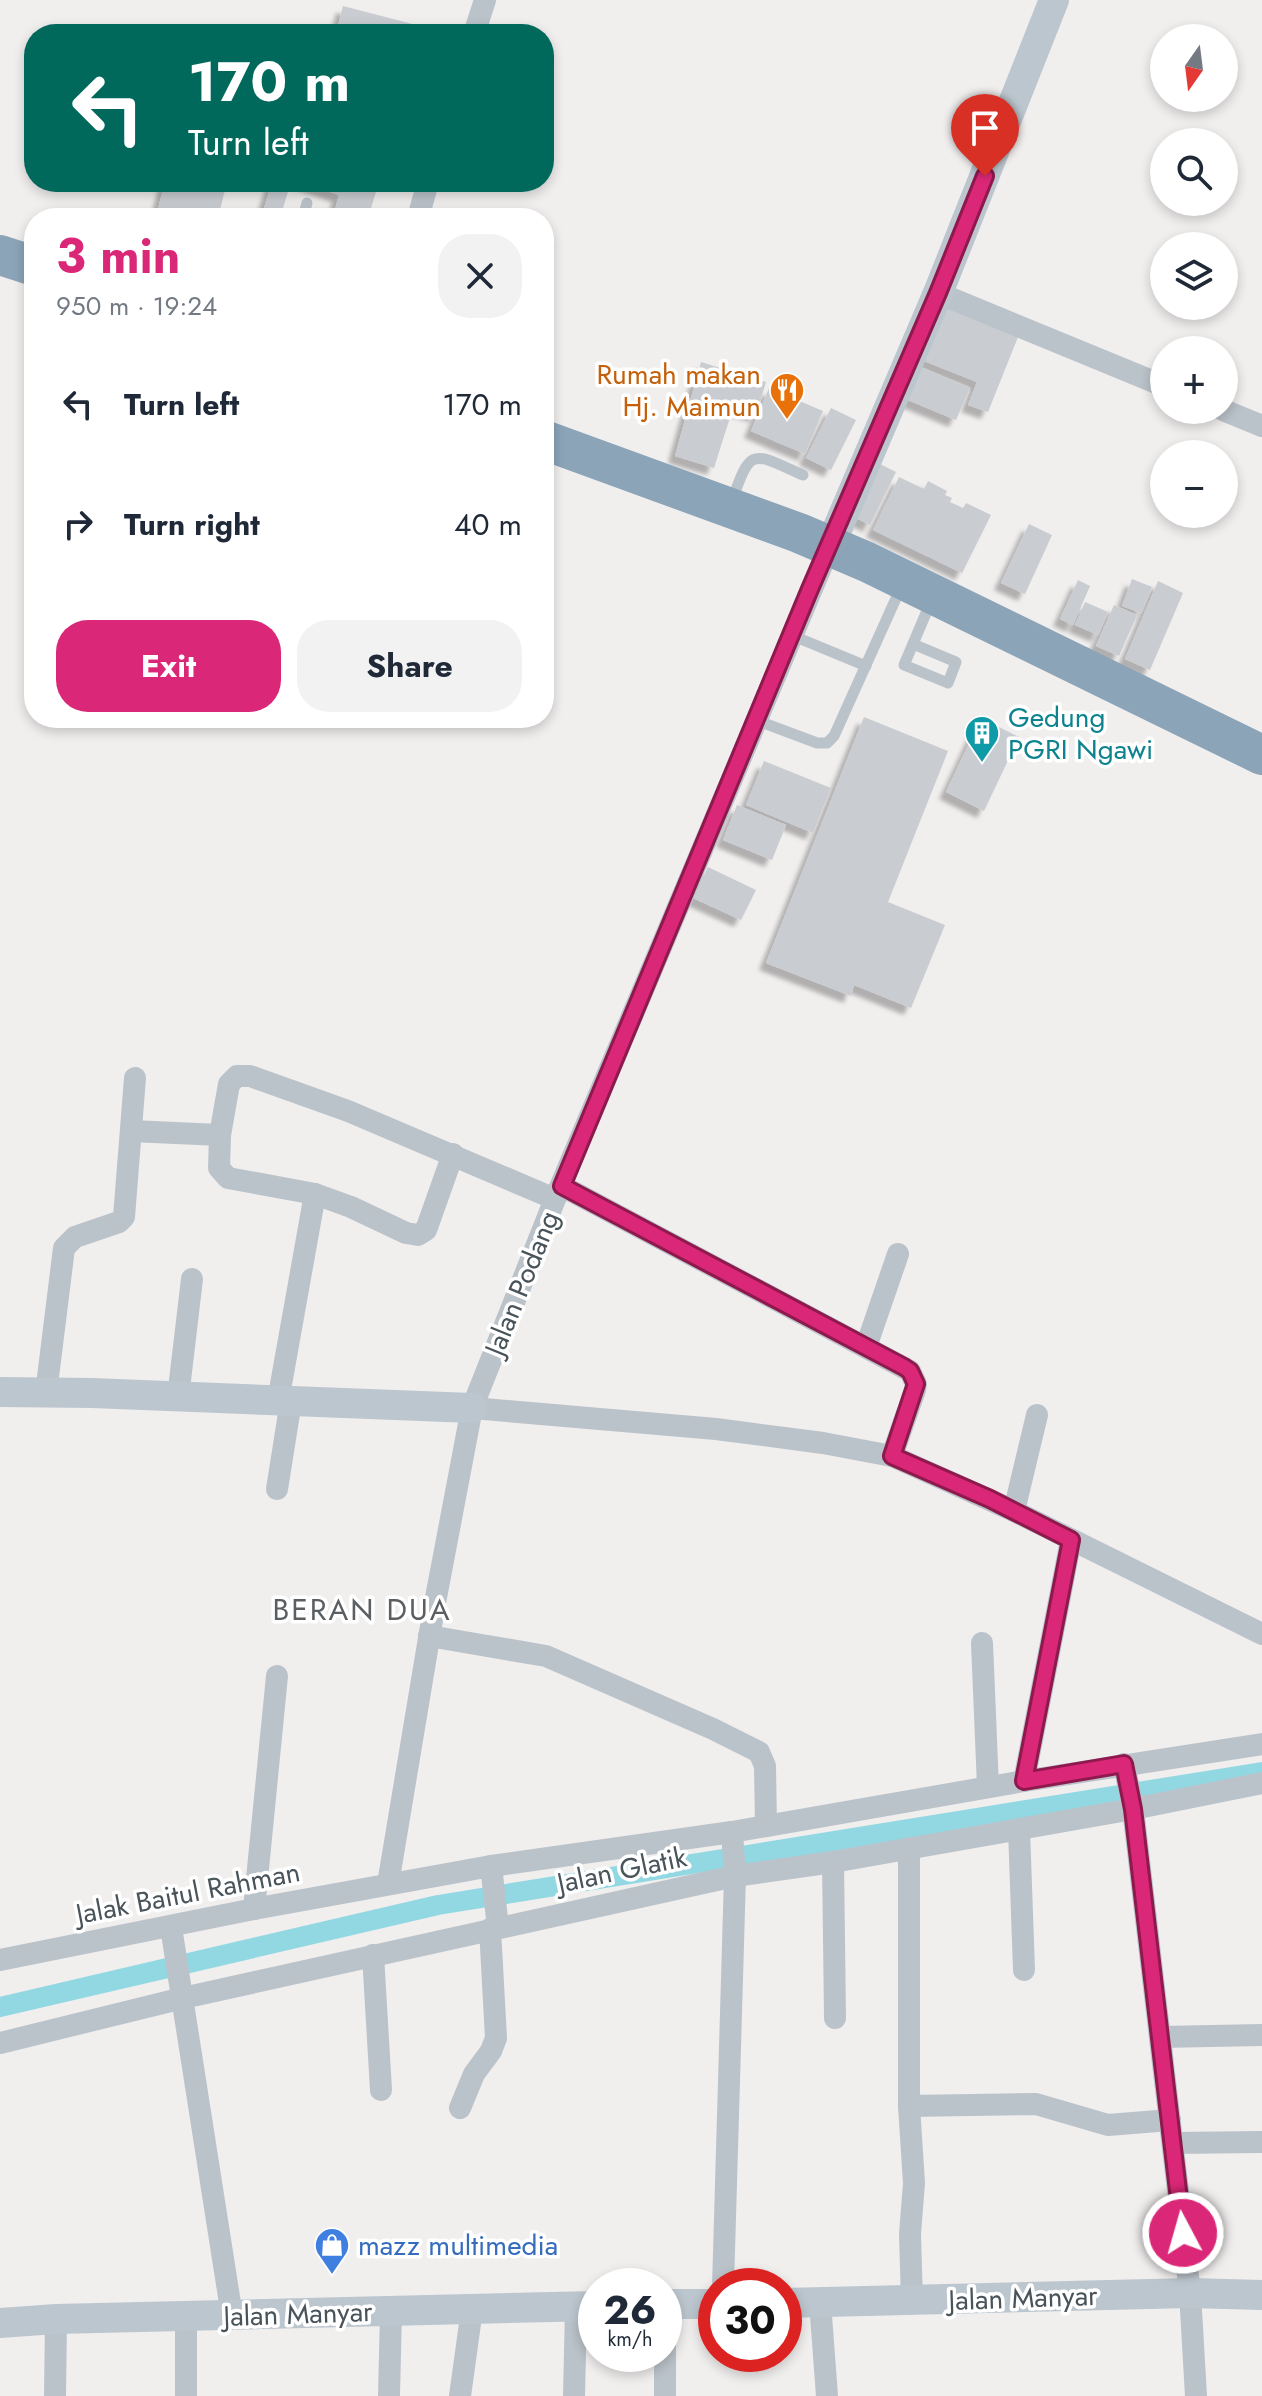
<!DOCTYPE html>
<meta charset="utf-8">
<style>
body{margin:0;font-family:Jost,sans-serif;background:#f2f2f3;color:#1f2937;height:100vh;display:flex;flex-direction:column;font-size:30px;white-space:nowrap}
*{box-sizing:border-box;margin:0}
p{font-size:26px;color:#747a83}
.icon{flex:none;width:44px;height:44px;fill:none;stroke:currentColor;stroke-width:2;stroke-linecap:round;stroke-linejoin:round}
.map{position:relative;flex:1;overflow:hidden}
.side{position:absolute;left:24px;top:208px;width:530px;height:520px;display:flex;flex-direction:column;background:#fff;border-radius:32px;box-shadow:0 4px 12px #0003}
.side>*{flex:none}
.banner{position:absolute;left:24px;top:24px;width:530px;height:168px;border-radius:32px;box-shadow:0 4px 12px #0003;background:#00695c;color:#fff;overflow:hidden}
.needle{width:52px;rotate:194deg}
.tools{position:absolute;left:1150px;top:24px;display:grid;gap:16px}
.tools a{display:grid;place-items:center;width:88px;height:88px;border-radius:50%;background:#fff;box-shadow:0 4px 12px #0003;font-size:40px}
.speed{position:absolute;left:578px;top:2268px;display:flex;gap:16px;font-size:40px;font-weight:700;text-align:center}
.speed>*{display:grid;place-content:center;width:104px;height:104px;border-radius:50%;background:#fff;box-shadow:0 4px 12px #0003;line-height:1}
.speed small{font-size:20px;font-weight:400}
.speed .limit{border:12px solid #d22;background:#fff;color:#111}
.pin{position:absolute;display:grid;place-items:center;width:68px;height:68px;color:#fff;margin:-82px -34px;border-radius:50% 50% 50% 0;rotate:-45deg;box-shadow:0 0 8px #0007}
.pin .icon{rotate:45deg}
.me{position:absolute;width:88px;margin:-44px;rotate:354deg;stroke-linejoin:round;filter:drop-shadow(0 0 6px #0008)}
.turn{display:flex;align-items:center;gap:28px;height:168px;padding:0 32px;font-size:36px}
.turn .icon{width:104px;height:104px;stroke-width:2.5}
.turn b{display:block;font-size:56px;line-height:68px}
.round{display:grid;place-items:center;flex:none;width:84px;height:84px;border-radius:32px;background:#f2f2f3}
.headline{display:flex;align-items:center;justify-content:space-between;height:136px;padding:0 32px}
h1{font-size:48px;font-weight:700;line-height:60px;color:#db2777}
.cta{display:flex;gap:16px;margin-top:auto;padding:16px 32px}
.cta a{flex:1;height:92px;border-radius:32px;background:#db2777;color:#fff;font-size:32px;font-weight:700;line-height:92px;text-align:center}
.cta a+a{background:#f2f2f3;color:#1f2937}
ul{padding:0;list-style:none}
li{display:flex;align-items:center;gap:24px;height:120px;padding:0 32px}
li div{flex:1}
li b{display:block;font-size:30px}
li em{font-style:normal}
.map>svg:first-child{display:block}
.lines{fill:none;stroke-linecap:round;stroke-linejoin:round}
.canal{stroke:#92d8e3;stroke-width:20}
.building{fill:#c9ccd0;filter:url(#shadow)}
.lane{stroke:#bbc3ca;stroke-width:11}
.street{stroke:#bbc3ca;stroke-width:22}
.secondary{stroke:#bcc6ce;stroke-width:30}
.highway{stroke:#8ba4b8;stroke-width:40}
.route-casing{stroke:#8e194d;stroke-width:20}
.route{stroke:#db2777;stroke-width:14}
.labels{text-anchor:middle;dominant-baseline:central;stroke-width:7;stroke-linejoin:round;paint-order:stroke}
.food-label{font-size:28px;fill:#c56008;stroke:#fff;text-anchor:end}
.culture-label{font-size:28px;fill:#0d838f;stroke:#fff;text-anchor:start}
.street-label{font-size:28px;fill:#48535a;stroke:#fff}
.shop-label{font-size:28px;fill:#366cbe;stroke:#fff;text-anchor:start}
.neighbourhood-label{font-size:30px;letter-spacing:2px;fill:#5b5f62;stroke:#fff}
</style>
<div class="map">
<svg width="1262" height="2396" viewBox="0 0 1262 2396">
<defs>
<filter id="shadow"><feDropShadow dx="-7" dy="7" stdDeviation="2" flood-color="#0004"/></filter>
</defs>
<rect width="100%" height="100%" fill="#f1eeee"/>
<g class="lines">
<path class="canal" d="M0,2007L438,1905L1262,1772"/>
</g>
<g class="building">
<path d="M343,6L420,26L418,34H336Z"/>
<path d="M165,182H227L218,218H177L157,213Z"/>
<path d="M272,182H291L280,218H261Z"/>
<path d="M300,182H379L368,218L333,217L339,195Z"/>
<path d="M942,301L1020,332L988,412L968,405L977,382L919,359Z"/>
<path d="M701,362L766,382L756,415L733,408L714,468L675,456Z"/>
<path d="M916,365L970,388L956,420L903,398Z"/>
<path d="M769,388L823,411L805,454L751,431Z"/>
<path d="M831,408L856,420L831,470L806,458Z"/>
<path d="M876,462L896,472L870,525L850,515Z"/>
<path d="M899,477L924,489L928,481L947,491L945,495L952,498L950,502L963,508L966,503L991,515L962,573L873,530Z"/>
<path d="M1029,524L1052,535L1025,594L1001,583Z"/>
<path d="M1132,579L1152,587L1141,613L1122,606Z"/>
<path d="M1078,580L1090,586L1073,625L1060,619Z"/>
<path d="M1158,581L1183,593L1150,670L1125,659Z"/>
<path d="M1085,602L1108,612L1098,635L1075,625Z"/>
<path d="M1114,605L1137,615L1119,656L1096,646Z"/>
<path d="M864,717L948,751L888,902L945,925L911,1008L854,985L851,996L766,963Z"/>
<path d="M981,718L1019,737L984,811L946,792Z"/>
<path d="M764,761L831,788L813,833L746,805Z"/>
<path d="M737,805L786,825L772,860L723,840Z"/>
<path d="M708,867L756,890L741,920L693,898Z"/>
</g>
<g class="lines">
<g class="lane">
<path d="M303,218L307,203"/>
<path d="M732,501C751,445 753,453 803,475"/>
<path d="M791,635L866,666"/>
<path d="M913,644L956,662L948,683L904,665L932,599"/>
<path d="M756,720L817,743H827L834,736L902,585"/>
</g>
<g class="street">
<path d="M474,34L485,0"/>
<path d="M418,218L428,182"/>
<path d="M938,293L1164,386"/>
<path d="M1223,410L1262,426"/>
<path d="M131,1131L220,1135L229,1084L237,1076H250L348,1111L555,1199"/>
<path d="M220,1135L219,1168L228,1178L315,1194L351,1207L406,1233L418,1235L426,1230L453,1154"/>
<path d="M562,1186L910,1371L916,1384L915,1390L892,1456"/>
<path d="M866,1347L898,1254"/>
<path d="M46,1393L64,1248L75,1237L119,1222L124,1217L135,1078"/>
<path d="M178,1397L192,1279"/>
<path d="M278,1401L315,1194"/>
<path d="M472,1408L716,1429L823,1443L892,1456L1014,1511L1262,1634"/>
<path d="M277,1489L291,1401"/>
<path d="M1014,1511L1037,1415"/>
<path d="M429,1636L546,1656L713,1729L759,1752L765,1766L766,1826"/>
<path d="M982,1643L988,1787"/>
<path d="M1124,1764L1133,1809L1190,2293L1196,2396"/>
<path d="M1024,1781L1071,1540"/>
<path d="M1019,1829L1024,1970"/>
<path d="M909,1848V2106L914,2183L910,2234L912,2302"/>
<path d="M833,1862L835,2018"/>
<path d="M491,1866L498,1927"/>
<path d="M388,1884L434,1608L472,1408L555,1199L830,546"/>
<path d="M254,1909L277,1676"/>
<path d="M171,1927L232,2316"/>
<path d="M373,1955L381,2090"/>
<path d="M0,1960L254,1909L491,1866L732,1832L1024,1781L1262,1744"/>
<path d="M1160,2037L1262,2035"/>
<path d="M0,2043L183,1998L735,1876L833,1862L1133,1809L1262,1783"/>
<path d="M909,2106L1036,2104L1108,2125L1170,2120"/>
<path d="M460,2108L474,2074L491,2051L496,2038L490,1929"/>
<path d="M1173,2143L1262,2142"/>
<path d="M723,2286L735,1876L732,1832"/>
<path d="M820,2302L827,2396"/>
<path d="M665,2304V2396"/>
<path d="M186,2317V2396"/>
<path d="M55,2396L56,2319"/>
<path d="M389,2396L391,2312"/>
<path d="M460,2396L472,2309"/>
<path d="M574,2396L576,2307"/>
</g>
<g class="secondary">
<path d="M830,546L938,293L1054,0"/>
<path d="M0,1392L92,1393L472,1408"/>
<path d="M784,2303L1190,2293L1262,2295"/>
<path d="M664,2304H716"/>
<path d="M0,2323L56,2319L596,2306"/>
</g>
<g class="highway">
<path d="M0,255L34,266"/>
<path d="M544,440L799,533L867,562L1262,755"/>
</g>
</g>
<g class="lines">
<g class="route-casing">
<path id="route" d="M985,176L938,293L810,589L562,1186L904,1367L910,1371L916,1384L892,1456L990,1499L1071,1540L1024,1781L1124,1764L1133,1809L1183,2233"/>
</g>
<use href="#route" class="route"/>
</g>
<defs>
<g id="restaurant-pin" transform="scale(1.8)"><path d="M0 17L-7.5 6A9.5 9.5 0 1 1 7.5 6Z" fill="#e8710a" stroke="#fff"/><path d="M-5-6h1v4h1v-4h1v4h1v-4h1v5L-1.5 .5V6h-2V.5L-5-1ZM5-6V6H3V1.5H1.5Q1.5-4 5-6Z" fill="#fff"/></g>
<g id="building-pin" transform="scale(1.8)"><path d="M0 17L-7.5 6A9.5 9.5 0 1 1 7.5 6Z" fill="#0f9aa8" stroke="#fff"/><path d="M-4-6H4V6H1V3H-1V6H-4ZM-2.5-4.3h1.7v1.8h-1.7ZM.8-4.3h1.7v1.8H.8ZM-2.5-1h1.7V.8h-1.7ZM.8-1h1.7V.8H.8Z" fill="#fff"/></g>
<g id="shop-pin" transform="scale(1.8)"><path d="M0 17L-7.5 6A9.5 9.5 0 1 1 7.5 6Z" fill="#3f7fe0" stroke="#fff"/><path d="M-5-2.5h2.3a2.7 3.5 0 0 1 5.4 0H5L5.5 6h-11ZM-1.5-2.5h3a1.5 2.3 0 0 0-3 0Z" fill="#fff"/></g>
</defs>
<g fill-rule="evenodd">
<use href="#restaurant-pin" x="787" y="390"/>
<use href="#building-pin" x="982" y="733"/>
<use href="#shop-pin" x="332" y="2245"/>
</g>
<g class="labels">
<g class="food-label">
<text x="761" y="374">Rumah makan<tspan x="761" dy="32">Hj. Maimun</tspan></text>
</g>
<g class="culture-label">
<text x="1008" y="717">Gedung<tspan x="1008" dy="32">PGRI Ngawi</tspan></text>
</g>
<g class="street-label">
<text transform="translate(522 1283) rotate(-68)">Jalan Podang</text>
<text transform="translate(622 1870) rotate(-12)">Jalan Glatik</text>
<text transform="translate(188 1893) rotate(-11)">Jalak Baitul Rahman</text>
<text transform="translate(1023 2298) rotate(-2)">Jalan Manyar</text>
<text transform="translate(298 2314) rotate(-2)">Jalan Manyar</text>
</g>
<g class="shop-label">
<text x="358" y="2245">mazz multimedia</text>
</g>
<g class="neighbourhood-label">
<text x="362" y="1609">BERAN DUA</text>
</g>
</g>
</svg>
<div class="tools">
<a><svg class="needle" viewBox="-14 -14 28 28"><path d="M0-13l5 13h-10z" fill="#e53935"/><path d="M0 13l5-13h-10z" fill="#747a83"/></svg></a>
<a><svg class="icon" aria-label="search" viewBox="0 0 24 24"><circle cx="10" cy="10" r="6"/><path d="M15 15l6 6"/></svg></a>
<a><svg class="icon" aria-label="layers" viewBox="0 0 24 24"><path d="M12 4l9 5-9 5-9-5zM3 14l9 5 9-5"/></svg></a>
<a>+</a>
<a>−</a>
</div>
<div class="speed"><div>26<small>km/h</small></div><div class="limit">30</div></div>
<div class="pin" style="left:985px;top:176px;background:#d93025"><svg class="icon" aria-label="arrive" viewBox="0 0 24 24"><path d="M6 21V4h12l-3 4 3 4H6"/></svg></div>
<svg class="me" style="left:1183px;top:2233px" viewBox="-20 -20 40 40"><circle r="17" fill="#db2777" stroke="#fff" stroke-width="3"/><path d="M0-11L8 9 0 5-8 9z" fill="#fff"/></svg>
<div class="banner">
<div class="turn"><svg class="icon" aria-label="left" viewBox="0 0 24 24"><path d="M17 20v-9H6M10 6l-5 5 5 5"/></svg><div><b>170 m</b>Turn left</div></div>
</div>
<section class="side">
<div class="headline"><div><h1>3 min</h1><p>950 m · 19:24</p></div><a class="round"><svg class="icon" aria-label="close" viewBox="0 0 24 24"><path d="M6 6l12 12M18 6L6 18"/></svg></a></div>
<ul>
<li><svg class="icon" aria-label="left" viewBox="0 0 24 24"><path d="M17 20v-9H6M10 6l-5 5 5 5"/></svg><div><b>Turn left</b></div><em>170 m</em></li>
<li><svg class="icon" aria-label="right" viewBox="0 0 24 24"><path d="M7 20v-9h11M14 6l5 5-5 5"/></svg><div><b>Turn right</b></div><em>40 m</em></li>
</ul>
<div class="cta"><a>Exit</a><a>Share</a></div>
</section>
</div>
